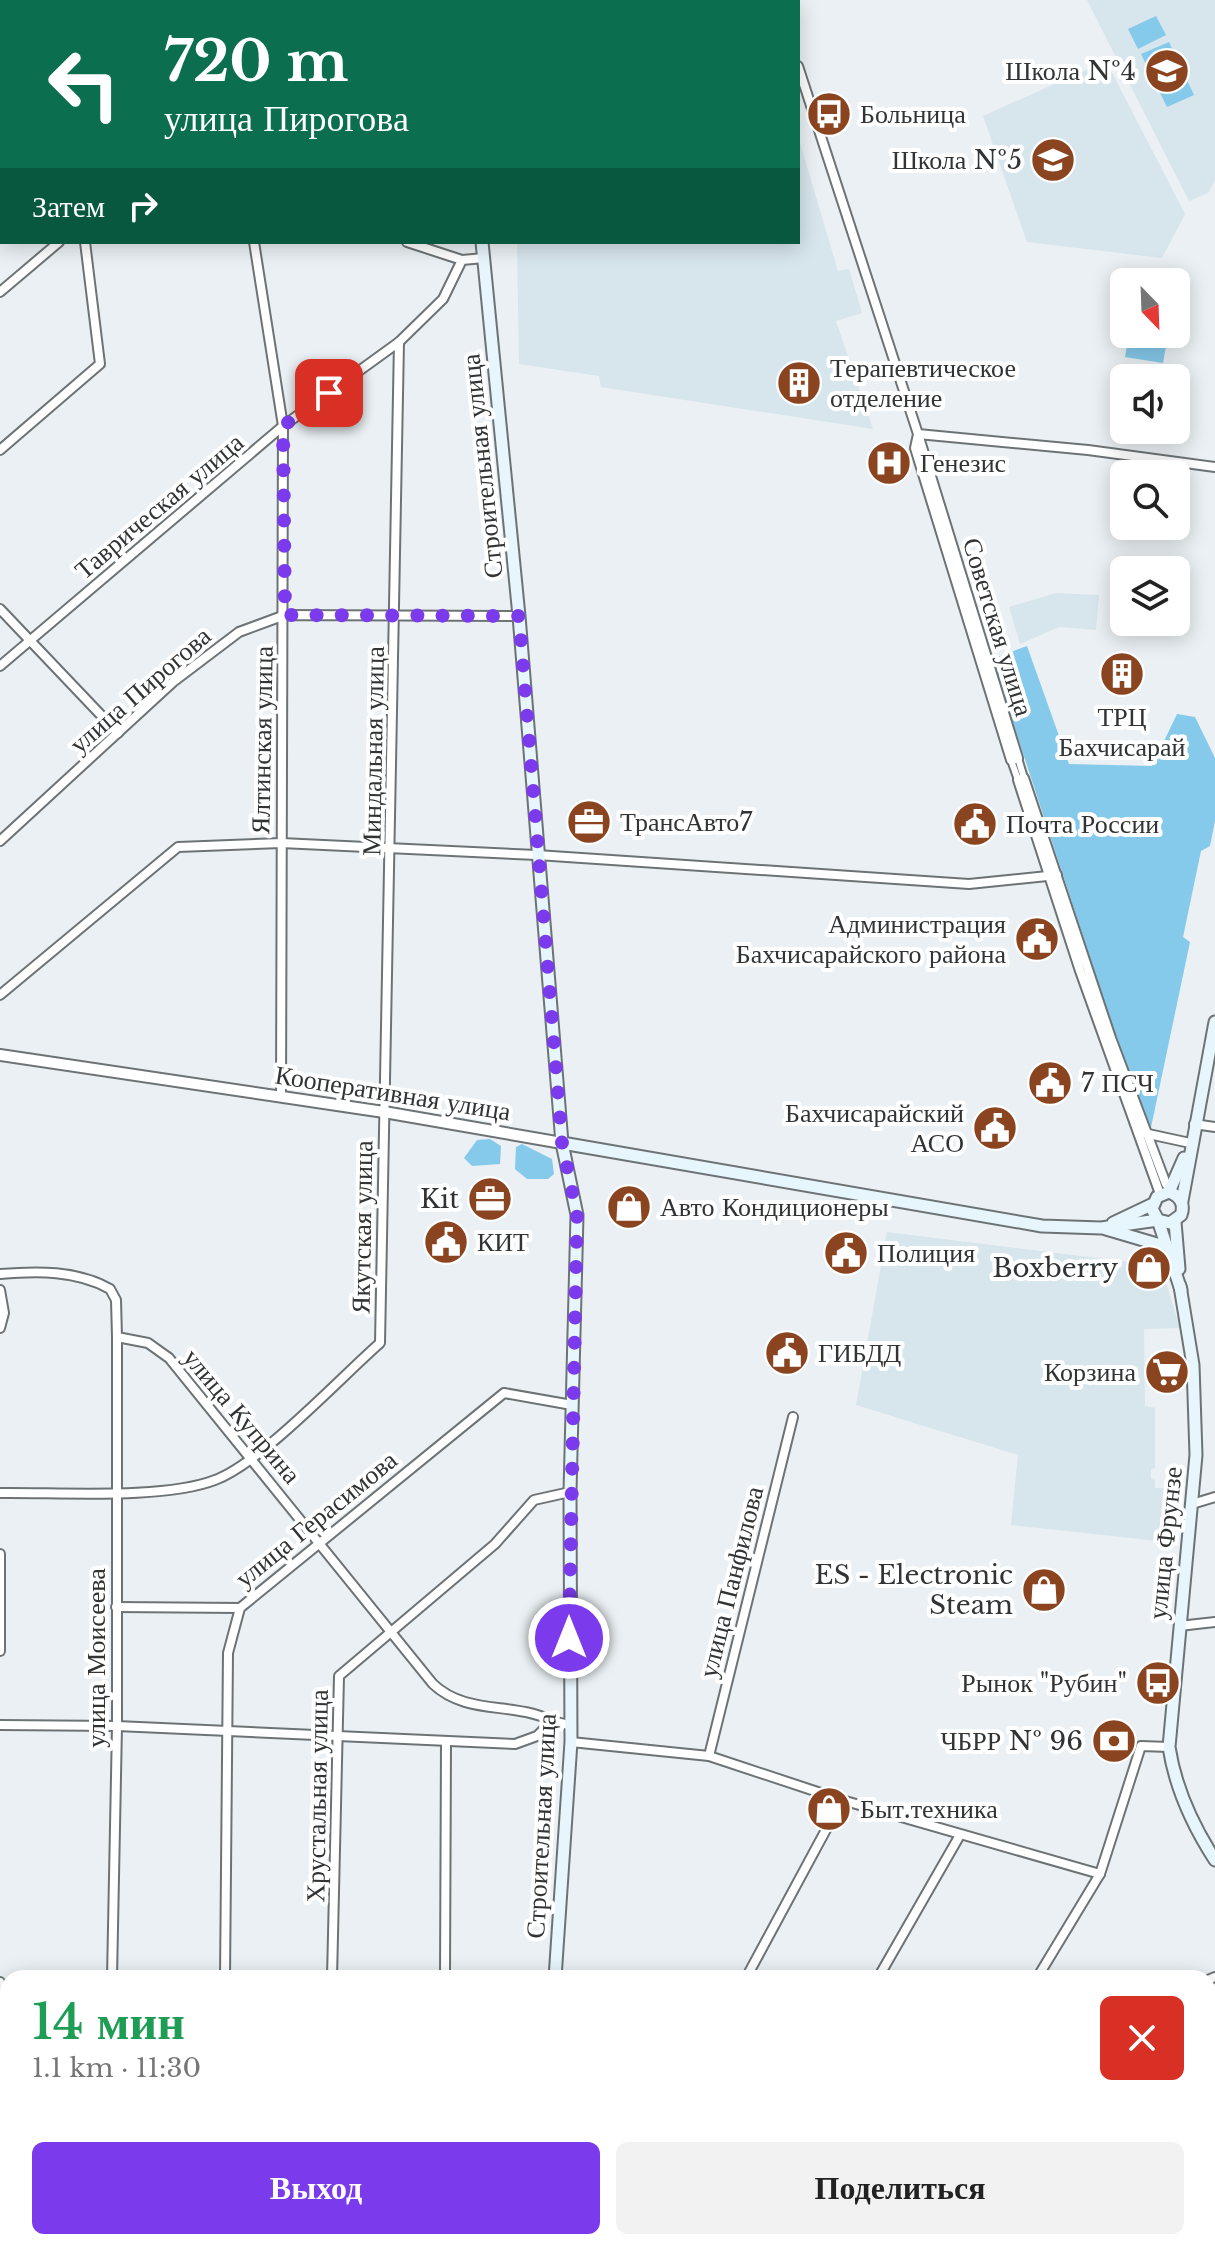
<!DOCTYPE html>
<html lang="ru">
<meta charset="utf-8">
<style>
body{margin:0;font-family:"Libre Baskerville",serif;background:#f2f2f2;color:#222;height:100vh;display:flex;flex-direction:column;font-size:30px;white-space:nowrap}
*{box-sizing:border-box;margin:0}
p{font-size:26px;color:#767676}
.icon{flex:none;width:44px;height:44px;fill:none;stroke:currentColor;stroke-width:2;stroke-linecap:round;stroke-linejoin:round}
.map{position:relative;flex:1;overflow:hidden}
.panel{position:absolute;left:0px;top:1970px;width:1216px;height:280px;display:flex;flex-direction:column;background:#fff;border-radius:24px 24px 0 0;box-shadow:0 4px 20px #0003}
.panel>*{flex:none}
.top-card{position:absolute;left:0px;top:0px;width:800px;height:244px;box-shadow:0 4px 20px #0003;background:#0b6e4f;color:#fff;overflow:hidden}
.needle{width:52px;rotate:157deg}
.buttons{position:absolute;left:1110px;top:268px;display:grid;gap:16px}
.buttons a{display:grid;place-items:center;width:80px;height:80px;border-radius:12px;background:#fff;box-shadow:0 4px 20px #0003;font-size:40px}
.pin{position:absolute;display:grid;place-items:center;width:68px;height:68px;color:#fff;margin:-34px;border-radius:16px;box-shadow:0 4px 12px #0006}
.me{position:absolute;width:88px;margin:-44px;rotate:0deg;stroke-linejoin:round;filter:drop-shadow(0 0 6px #0008)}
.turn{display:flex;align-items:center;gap:28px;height:168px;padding:0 32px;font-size:36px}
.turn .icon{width:104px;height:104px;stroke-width:2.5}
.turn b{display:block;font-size:56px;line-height:68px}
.then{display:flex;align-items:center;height:76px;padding:0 32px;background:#0003;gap:16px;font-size:30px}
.round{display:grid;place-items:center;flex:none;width:84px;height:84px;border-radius:12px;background:#f2f2f2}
.overview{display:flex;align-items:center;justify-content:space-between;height:136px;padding:0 32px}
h1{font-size:48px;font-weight:600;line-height:60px;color:#1e9e55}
.primary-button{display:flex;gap:16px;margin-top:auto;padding:16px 32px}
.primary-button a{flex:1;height:92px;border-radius:12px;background:#7c3aed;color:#fff;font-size:32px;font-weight:600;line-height:92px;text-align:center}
.primary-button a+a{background:#f2f2f2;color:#222}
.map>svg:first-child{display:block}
.built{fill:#d7e5ec}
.green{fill:#85caeb}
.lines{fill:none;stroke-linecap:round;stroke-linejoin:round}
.pedestrian-casing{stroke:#6d7375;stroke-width:10}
.minor-casing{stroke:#6d7375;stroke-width:12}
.tertiary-casing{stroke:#6d7375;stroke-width:14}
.secondary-casing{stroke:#6d7375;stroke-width:15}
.pedestrian{stroke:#fff;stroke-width:6}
.minor{stroke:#fff;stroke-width:8}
.tertiary{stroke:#fff;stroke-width:10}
.secondary{stroke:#e7f5fc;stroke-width:11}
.route{stroke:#7c3aed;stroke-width:14;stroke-dasharray:0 25.2}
.labels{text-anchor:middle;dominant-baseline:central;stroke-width:8;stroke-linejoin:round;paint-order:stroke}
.poi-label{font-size:26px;fill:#313334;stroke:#fff;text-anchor:start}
.street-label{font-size:26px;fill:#313334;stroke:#fff}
</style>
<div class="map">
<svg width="1215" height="2250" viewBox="0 0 1215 2250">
<rect width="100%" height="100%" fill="#eaf0f3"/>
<g class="built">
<path d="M491,0H768L769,2H491Z"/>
<path d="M1087,0H1215V180L1208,193L1189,201Z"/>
<path d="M1106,61L1185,214L1162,258L1027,242L983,116Z"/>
<path d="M798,136L838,271L849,269L862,313L836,321L873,429L601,387L599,376L519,364L517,242H798Z"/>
<path d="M1056,593L1099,595L1096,630L1059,627L1020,644L1009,607Z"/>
<path d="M887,1232L1161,1266L1180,1328L1144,1329L1145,1406L1155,1408V1468L1151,1469V1479L1155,1480V1488H1178L1167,1542L1011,1525L1018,1455L856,1405Z"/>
</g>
<g class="green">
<path d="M1156,16L1166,35L1138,49L1128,29Z"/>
<path d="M1169,42L1194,95L1167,107L1141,54Z"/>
<path d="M1128,340L1166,346L1163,363L1125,357Z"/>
<path d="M1027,646L1069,764L1152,766L1177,714L1195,717L1215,758V821L1210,846L1201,851L1183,937L1190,942L1149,1137L992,659Z"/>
<path d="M490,1139L501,1146L500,1164L472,1166L464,1158L477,1140Z"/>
<path d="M522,1144L552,1159L554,1174L548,1179H527L515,1169L516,1147Z"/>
<path d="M80,2242H241L239,2250H79Z"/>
<path d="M272,2242H553L555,2250H270Z"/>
</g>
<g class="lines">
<g class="pedestrian-casing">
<g id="pedestrian">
<path d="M1018,758L1024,778"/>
<path d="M1011,760L1018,780"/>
</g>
</g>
<g class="minor-casing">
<g id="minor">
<path d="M777,0L778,2"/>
<path d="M290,2L292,0"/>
<path d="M798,66L918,434L1018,758L1011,760L915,448L918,434"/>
<path d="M0,73H2"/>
<path d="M0,122L2,121"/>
<path d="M254,242L283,426L281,1097"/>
<path d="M407,242L462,260"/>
<path d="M0,292L59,242"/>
<path d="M918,434L1088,450L1215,467"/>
<path d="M0,450L100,364L85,242"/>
<path d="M0,609L118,733"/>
<path d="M0,666L283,426L399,342L443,299L462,260L484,258"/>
<path d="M0,841L173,682L239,632L285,615L519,616"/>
<path d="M0,995L178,847L281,843L537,855L969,884L1057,875"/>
<path d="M1194,1124L1215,1127"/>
<path d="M1144,1133L1190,1143"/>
<path d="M1160,1194L1080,971L1018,780L1024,778L1111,1038L1166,1184L1171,1190"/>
<path d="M0,1274C36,1271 77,1270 110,1289L116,1300L117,1337L148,1343L169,1358L433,1684C467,1716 513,1701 552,1721"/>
<path d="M0,1290L4,1313L0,1328"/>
<path d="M0,1493C57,1492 163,1500 215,1480C261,1463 340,1378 380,1343L399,342"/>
<path d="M1192,1504L1215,1497"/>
<path d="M0,1554V1651"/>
<path d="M116,1607L240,1608"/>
<path d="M1179,1626L1215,1622"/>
<path d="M0,1725L117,1726L515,1744L537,1736L552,1721L569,1725"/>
<path d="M571,1742L709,1756L842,1800L1100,1874"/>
<path d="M709,1756L793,1417"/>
<path d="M112,1978L117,1726V1337"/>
<path d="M225,1978L228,1653L240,1608L504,1393L572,1405"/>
<path d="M332,1978L339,1676L495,1544L534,1500L570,1492"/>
<path d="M445,1978L446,1742"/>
<path d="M746,1978L842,1800"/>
<path d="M878,1978L960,1835"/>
<path d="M1037,1978L1100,1874L1141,1746L1169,1747"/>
<path d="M1208,1980L1215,1977"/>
<path d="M0,1982L1,2025"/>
<path d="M1208,2104L1215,2101"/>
<path d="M53,2250L55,2242"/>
<path d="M254,2250L256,2242"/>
<path d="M703,2250L713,2242"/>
<path d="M862,2250L869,2242"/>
</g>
</g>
<g class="tertiary-casing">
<path id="tertiary" d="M0,1055L384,1112L562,1143"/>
</g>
<g class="secondary-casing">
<g id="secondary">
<path d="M460,0V2"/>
<path d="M482,242L519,616L562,1143L577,1215L570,1492L571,1742L555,1978"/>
<path d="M562,1143L1042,1226L1101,1228L1158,1220L1170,1223L1181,1215C1185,1204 1180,1196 1169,1192L1157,1197L1152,1209L1158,1220L1181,1290"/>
<path d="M1169,1192L1184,1158"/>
<path d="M1182,1201L1215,1022"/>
<path d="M1175,1222L1179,1269"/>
<path d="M1113,1223L1153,1204"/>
<path d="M1106,1229L1167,1247"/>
<path d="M1180,1286L1193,1365L1196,1455L1169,1747C1175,1786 1193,1826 1215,1860"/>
<path d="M578,2242L579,2250"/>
</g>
</g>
<use href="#pedestrian" class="pedestrian"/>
<use href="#minor" class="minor"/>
<use href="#tertiary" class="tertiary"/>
<use href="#secondary" class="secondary"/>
</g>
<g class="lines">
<path class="route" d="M329,393L283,426L285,615L519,616L562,1143L577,1215L569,1638"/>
</g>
<defs>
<g id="school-disc" transform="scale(2.3)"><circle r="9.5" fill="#8b4420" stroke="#fff"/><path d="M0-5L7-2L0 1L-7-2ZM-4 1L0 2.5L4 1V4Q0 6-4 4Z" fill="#fff"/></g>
<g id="bus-disc" transform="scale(2.3)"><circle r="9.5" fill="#8b4420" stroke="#fff"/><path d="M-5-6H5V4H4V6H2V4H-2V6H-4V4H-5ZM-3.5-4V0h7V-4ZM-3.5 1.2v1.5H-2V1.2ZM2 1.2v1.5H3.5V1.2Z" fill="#fff"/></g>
<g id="building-disc" transform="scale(2.3)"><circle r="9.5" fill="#8b4420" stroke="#fff"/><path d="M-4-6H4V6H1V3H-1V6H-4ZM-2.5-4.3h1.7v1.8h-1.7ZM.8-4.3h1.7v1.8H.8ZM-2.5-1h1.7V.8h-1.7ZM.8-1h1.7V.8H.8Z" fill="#fff"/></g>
<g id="hospital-disc" transform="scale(2.3)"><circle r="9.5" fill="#8b4420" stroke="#fff"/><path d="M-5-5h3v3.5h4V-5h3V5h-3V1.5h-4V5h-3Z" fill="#fff"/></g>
<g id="office-disc" transform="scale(2.3)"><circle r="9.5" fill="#8b4420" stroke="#fff"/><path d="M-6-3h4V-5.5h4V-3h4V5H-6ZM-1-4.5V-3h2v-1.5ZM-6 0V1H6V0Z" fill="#fff"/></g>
<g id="civic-disc" transform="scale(2.3)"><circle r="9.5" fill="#8b4420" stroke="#fff"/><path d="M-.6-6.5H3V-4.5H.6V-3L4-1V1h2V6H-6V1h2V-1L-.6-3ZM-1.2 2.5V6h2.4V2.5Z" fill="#fff"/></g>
<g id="shop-disc" transform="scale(2.3)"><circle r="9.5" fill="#8b4420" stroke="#fff"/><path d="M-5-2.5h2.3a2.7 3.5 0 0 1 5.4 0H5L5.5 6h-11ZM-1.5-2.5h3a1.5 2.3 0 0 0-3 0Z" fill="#fff"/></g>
<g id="supermarket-disc" transform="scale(2.3)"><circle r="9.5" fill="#8b4420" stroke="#fff"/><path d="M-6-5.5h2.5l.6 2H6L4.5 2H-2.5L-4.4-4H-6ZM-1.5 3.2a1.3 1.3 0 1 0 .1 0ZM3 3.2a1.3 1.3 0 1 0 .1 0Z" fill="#fff"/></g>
<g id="bank-disc" transform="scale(2.3)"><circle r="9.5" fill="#8b4420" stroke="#fff"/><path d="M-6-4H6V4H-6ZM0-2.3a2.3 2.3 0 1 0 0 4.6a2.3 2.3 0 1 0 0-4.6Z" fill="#fff"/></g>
</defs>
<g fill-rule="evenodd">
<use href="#school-disc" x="1167" y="71"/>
<use href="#bus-disc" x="829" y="114"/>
<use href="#school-disc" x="1053" y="160"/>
<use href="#building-disc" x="799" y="383"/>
<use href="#hospital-disc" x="889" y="463"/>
<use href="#building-disc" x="1122" y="674"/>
<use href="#office-disc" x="589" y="822"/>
<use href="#civic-disc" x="975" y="824"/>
<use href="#civic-disc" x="1037" y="939"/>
<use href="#civic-disc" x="1050" y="1083"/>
<use href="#civic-disc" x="995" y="1128"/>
<use href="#office-disc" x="490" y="1199"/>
<use href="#shop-disc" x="629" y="1207"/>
<use href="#civic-disc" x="446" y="1242"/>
<use href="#civic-disc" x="846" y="1253"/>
<use href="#shop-disc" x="1149" y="1268"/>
<use href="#civic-disc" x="787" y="1353"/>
<use href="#supermarket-disc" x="1167" y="1372"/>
<use href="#shop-disc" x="1044" y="1590"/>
<use href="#bus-disc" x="1158" y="1683"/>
<use href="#bank-disc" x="1114" y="1741"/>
<use href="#shop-disc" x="829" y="1809"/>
</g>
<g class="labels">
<g class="poi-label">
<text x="1136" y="71" text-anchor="end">Школа №4</text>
<text x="860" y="114">Больница</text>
<text x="1022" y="160" text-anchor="end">Школа №5</text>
<text x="830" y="368">Терапевтическое<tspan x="830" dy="30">отделение</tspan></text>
<text x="920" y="463">Генезис</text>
<text x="1122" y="717" text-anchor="middle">ТРЦ<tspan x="1122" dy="30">Бахчисарай</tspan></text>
<text x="620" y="822">ТрансАвто7</text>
<text x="1006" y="824">Почта России</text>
<text x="1006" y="924" text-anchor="end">Администрация<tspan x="1006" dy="30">Бахчисарайского района</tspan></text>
<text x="1081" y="1083">7 ПСЧ</text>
<text x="964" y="1113" text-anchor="end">Бахчисарайский<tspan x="964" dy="30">АСО</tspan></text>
<text x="459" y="1199" text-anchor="end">Kit</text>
<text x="660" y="1207">Авто Кондиционеры</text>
<text x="477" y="1242">КИТ</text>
<text x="877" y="1253">Полиция</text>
<text x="1118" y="1268" text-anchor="end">Boxberry</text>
<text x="818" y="1353">ГИБДД</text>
<text x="1136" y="1372" text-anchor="end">Корзина</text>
<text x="1013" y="1575" text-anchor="end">ES - Electronic<tspan x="1013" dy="30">Steam</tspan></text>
<text x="1127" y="1683" text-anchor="end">Рынок "Рубин"</text>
<text x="1083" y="1741" text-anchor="end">ЧБРР № 96</text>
<text x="860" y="1809">Быт.техника</text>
</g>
<g class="street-label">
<text transform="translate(482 466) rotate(-96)">Строительная улица</text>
<text transform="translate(159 506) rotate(-40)">Таврическая улица</text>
<text transform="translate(998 627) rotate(73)">Советская улица</text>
<text transform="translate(140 690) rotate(-41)">улица Пирогова</text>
<text transform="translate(262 740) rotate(-89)">Ялтинская улица</text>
<text transform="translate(373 751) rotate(-89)">Миндальная улица</text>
<text transform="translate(393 1093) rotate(9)">Кооперативная улица</text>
<text transform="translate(362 1227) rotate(-89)">Якутская улица</text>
<text transform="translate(242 1416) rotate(50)">улица Куприна</text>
<text transform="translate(316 1519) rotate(-39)">улица Герасимова</text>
<text transform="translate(1165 1543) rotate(-84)">улица Фрунзе</text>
<text transform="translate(731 1582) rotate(-76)">улица Панфилова</text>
<text transform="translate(96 1658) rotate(-90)">улица Моисеева</text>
<text transform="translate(317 1796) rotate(-89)">Хрустальная улица</text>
<text transform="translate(541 1826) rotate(-87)">Строительная улица</text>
</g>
</g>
</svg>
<div class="buttons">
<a><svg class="needle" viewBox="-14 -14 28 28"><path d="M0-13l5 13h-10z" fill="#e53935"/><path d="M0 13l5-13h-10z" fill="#767676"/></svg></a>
<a><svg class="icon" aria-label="sound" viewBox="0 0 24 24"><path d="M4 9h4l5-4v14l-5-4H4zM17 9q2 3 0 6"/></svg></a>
<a><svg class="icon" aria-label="search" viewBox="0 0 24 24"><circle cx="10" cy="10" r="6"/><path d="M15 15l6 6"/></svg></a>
<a><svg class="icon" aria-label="layers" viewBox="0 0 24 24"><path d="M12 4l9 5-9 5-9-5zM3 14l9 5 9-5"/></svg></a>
</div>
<div class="pin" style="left:329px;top:393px;background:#d93025"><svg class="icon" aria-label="arrive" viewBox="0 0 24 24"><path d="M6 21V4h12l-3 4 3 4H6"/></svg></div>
<svg class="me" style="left:569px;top:1638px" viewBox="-20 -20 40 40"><circle r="17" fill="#7c3aed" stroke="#fff" stroke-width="3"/><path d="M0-11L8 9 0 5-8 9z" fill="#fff"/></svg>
<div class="top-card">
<div class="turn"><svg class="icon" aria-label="left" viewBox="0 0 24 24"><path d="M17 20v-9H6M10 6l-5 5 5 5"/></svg><div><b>720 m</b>улица Пирогова</div></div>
<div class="then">Затем<svg class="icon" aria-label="right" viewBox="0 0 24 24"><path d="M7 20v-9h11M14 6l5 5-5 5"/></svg></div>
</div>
<section class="panel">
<div class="overview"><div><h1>14 мин</h1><p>1.1 km · 11:30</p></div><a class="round" style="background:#d93025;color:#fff"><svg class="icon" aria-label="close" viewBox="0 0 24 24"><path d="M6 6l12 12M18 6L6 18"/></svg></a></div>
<div class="primary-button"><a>Выход</a><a>Поделиться</a></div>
</section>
</div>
